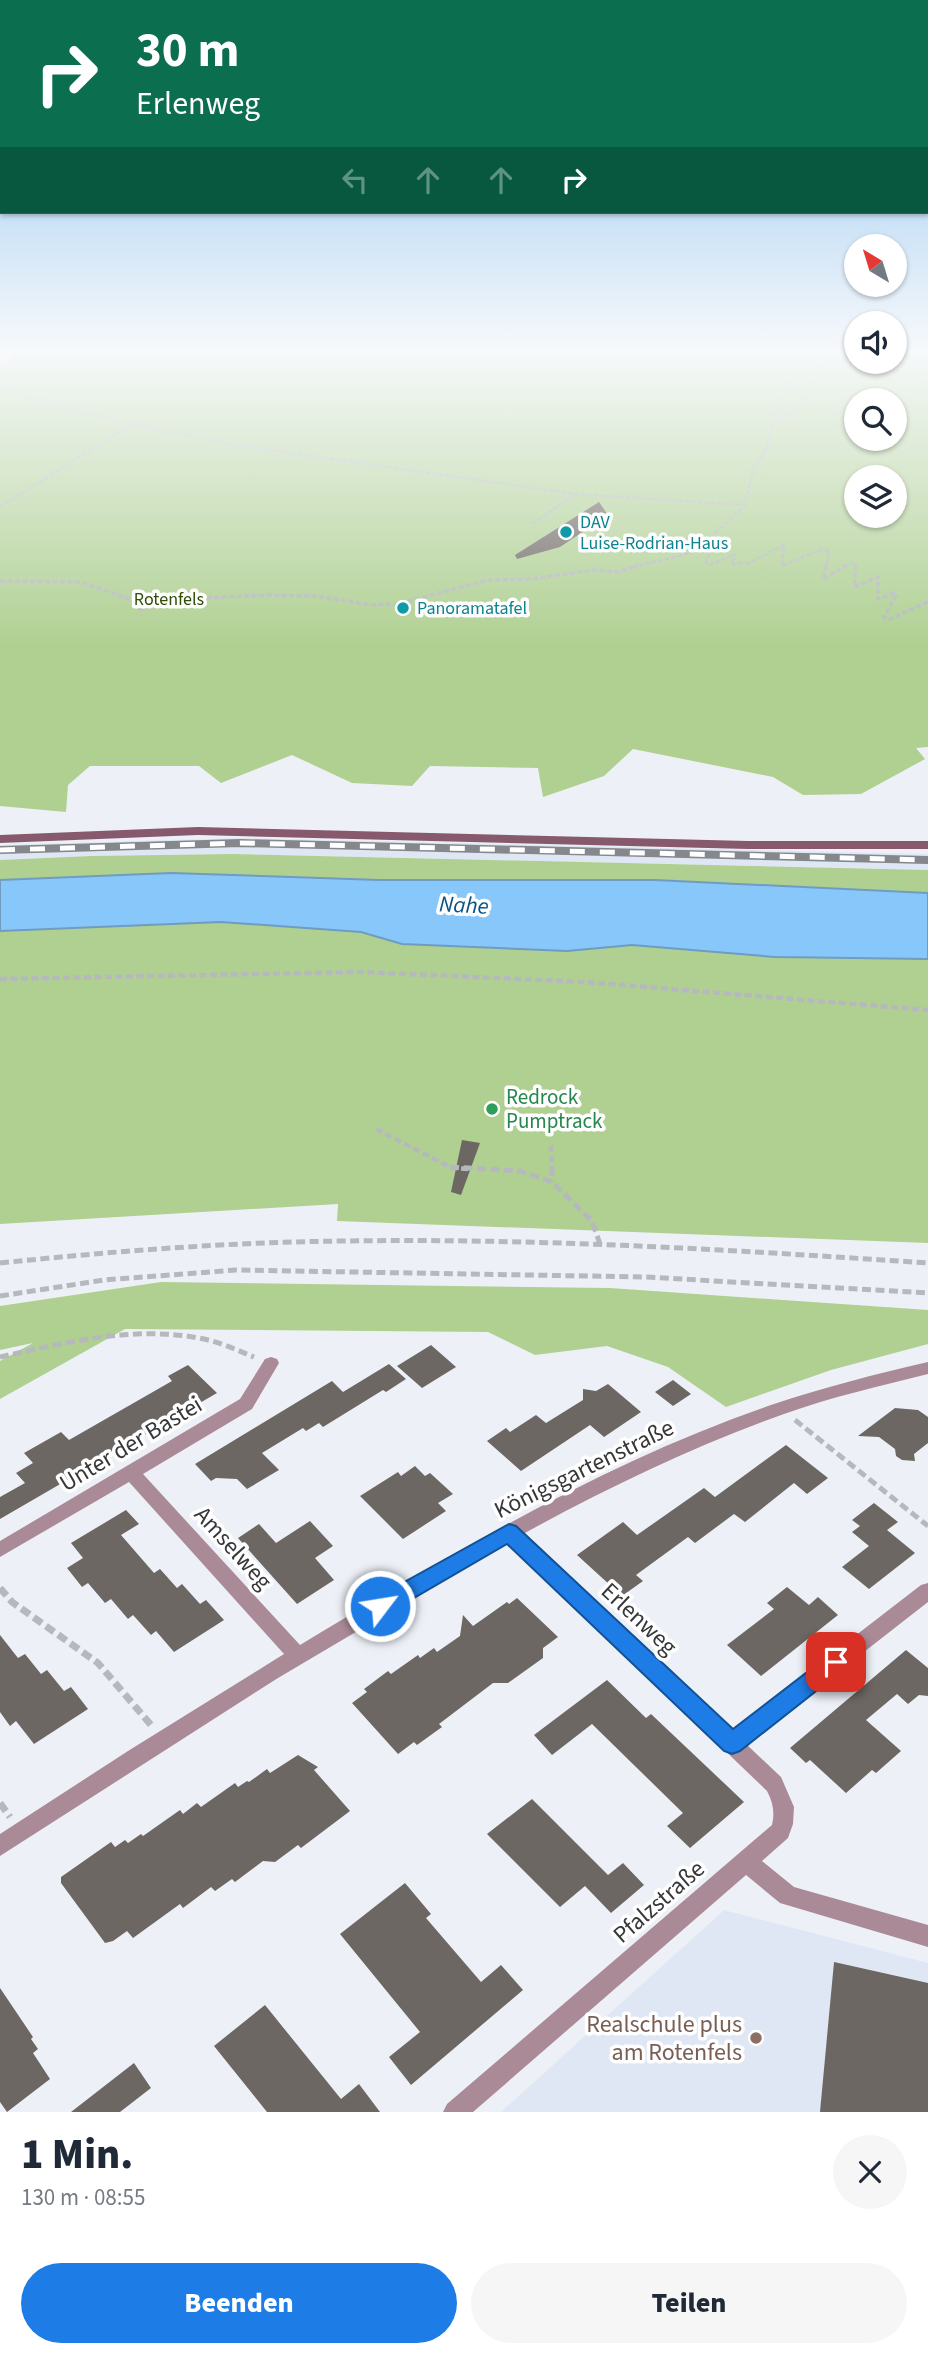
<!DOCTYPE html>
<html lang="de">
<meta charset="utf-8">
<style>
body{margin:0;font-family:"Source Sans 3",sans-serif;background:#f6f6f7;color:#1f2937;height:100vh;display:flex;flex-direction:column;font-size:26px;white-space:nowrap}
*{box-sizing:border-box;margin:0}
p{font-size:23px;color:#747a83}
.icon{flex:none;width:38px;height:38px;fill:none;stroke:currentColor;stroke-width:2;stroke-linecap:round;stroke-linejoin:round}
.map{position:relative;height:2112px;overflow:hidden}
.sheet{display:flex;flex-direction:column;background:#fff;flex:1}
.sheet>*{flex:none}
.guide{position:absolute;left:0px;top:0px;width:929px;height:214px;box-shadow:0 2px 5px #0004;background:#0b6e4f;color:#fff;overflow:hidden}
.needle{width:46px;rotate:322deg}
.controls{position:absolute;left:844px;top:234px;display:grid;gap:14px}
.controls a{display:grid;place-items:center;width:63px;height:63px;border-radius:50%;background:#fff;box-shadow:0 2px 5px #0004;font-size:35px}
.pin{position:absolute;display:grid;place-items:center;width:60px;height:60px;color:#fff;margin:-30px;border-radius:14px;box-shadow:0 4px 10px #0006}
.me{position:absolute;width:77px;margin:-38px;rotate:59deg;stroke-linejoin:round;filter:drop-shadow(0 0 5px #0008)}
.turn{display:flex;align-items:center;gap:24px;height:147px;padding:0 21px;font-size:32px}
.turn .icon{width:91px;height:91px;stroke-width:2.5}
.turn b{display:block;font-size:49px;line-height:60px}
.lanes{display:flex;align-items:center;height:66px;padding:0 21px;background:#0003;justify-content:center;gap:35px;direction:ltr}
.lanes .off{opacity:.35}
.round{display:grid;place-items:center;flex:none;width:74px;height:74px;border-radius:37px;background:#f6f6f7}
.head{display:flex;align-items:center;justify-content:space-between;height:119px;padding:0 21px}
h1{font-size:42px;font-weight:800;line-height:52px}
.button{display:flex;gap:14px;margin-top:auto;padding:14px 21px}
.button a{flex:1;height:80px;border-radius:42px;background:#1d7ce5;color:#fff;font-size:28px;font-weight:800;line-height:80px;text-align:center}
.button a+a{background:#f6f6f7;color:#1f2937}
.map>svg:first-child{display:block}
.built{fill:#dfe7f4}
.green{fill:#afd091;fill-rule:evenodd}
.water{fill:#88c7fa;stroke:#6f9cc0;stroke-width:2}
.building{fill:#6c6763}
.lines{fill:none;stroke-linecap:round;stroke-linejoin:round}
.path-far4{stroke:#b5b9bd;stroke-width:2.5;stroke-dasharray:4.5 2;stroke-linecap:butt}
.path-far3{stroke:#b5b9bd;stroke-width:3.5;stroke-dasharray:5 2.5;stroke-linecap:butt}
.path-far2{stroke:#b5b9bd;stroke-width:4.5;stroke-dasharray:7 3.5;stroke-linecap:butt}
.path-far1{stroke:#b5b9bd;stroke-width:5;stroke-dasharray:9 4.5;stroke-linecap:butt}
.path{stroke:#b5b9bd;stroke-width:7;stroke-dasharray:10 5;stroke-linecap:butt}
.street{fill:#ab8a97;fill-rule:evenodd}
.secondary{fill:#87596c;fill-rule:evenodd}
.rail-casing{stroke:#84878b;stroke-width:8}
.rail{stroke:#fefefe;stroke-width:5;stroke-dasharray:15;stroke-linecap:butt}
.route{fill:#1d7ce5;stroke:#135195;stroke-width:2}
.culture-dot{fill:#0f9aa8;stroke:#fefefe;stroke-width:2.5}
.leisure-dot{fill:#2e9e5b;stroke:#fefefe;stroke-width:2.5}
.education-dot{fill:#8d6e63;stroke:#fefefe;stroke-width:2.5}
.labels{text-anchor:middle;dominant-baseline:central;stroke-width:7;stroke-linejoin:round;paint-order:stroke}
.far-culture-label{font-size:18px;fill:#0d838f;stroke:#fefefe;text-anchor:start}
.far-park-label{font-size:18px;fill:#304e05;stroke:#fefefe}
.leisure-label{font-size:21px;fill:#27864d;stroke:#fefefe;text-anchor:start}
.water-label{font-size:23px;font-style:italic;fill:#095482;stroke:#fefefe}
.near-street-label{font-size:24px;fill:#353739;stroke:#fefefe}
.near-education-label{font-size:24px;fill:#785e54;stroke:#fefefe;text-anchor:end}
</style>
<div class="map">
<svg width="928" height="2112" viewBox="0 0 928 2112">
<rect width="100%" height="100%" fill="#edf1f7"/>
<g class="built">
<path d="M240,838L928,854V870L232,854L91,856L0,860V845Z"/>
<path d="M724,1910L928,1963V2112H501Z"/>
</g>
<g class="green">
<path d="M13,353H856V362H894V353H928V747L916,748L925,759L861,794L803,795L773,777L633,749L604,776L543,797L538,768L430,766L412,786L352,783L292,755L221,783L199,766H90L68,785L66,812L0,806V365L10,360ZM856,401H894V439H856ZM856,478H894V516H856Z"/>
<path d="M232,854L928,870V893L655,880H379L171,873L0,880V860L91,856Z"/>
<path d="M221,922L361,932L402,944L567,951L632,945L776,957L928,959V1243L337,1221L338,1204L0,1224V931Z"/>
<path d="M161,1282L610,1288L928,1310V1344L831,1370L726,1407L668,1367L607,1346L535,1355L488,1332L125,1329L0,1399V1361L33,1343L0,1350V1306Z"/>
</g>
<path class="water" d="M171,873L379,880H655L928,893V959L775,957L632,945L567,951L402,944L361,932L221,922L0,931V880Z"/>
<g class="building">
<path d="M599,502L608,515L560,547L517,559L515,555Z"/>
<path d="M462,1140L480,1143L461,1195L451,1192Z"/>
<path d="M431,1345L456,1367L422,1388L397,1366Z"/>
<path d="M389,1364L406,1379L386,1392L383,1390L323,1427L319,1423L306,1431L303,1428L262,1453L279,1470L247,1489L237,1479L216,1478L211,1481L195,1464L332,1381L343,1392Z"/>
<path d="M188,1365L217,1393L0,1519V1497L25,1483L16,1473L33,1463L24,1453L61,1432L69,1440L172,1381L168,1376Z"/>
<path d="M673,1380L691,1394L673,1406L655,1392Z"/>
<path d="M608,1384L641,1412L604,1437L590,1425L521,1471L487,1441L506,1428L510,1432L536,1415L546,1423L583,1400V1389L596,1391Z"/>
<path d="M895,1408L918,1410L928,1417V1443L914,1454L915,1461L902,1460L896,1456L895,1449L879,1437L858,1436Z"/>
<path d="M786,1445L828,1478L807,1494L794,1483L745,1522L734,1514L695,1543L688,1537L636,1575L643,1581L622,1596L577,1555L623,1522L637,1535L704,1488L715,1497Z"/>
<path d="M415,1466L425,1476L430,1473L453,1494L438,1503L446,1511L403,1539L360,1496L398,1472L401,1476Z"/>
<path d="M874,1503L898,1522L887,1530L915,1553L869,1589L842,1567L869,1546L852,1532L860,1526L852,1520Z"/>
<path d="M126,1510L139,1524L121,1535L154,1573L160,1569L177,1588L182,1584L200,1604L206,1600L224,1620L174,1652L156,1631L151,1635L133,1615L128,1619L111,1599L105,1603L88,1583L82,1587L67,1568L83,1558L71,1543Z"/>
<path d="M310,1521L333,1546L315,1558L334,1580L297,1604L238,1538L259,1524L276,1543Z"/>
<path d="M787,1587L809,1605L818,1597L838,1615L761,1676L727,1645L774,1609L767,1603Z"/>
<path d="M517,1598L558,1637L543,1648V1658L508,1683H493L439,1724L442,1727L417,1745L414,1742L398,1754L352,1703L367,1692L364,1689L388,1671L391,1674L418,1655L420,1658L434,1648L437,1652L460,1636L463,1615L473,1626L507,1602L509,1604Z"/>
<path d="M0,1635L18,1658L25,1654L41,1674L47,1670L64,1691L71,1687L88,1709L34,1744L16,1721L10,1726L0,1712Z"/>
<path d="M906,1650L928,1668V1696L919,1695L908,1704L897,1694L866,1720L901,1751L876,1773L872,1770L846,1793L810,1760L806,1763L790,1748Z"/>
<path d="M607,1680L646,1718L651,1714L744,1802L690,1848L667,1826L683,1813L592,1724L552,1755L534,1735Z"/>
<path d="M298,1755L318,1767L314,1770L350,1811L301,1848L298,1845L275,1862L263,1861L235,1882L232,1879L215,1891L211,1887L183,1908L180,1904L133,1938L127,1931L113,1941L105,1943L61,1883V1877L111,1842L115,1847L125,1840L128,1843L141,1834L143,1836L180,1810L183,1814L197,1803L201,1807L235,1783L238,1787L247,1781L249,1782L267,1769L270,1773Z"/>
<path d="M532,1799L608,1875L623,1863L644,1885L611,1913L585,1886L560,1907L487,1834Z"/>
<path d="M405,1883L431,1914L426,1918L481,1982L501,1965L523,1990L411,2085L389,2057L420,2032L340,1934Z"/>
<path d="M834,1962L928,1983V2112H820Z"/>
<path d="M0,1988L33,2037L31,2039L38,2049L33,2053L50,2079L7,2112L0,2102Z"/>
<path d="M265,2005L341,2099L359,2084L380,2112H267L214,2046Z"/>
<path d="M134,2063L151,2088L120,2112H71Z"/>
</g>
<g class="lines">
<g class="path-far4">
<path d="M928,372L906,373L928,386"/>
<path d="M0,387L37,400L132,424L228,444L575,494L744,505"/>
<path d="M770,426C812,407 806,382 834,353"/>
<path d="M0,507L132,424"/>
<path d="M532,524L575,494"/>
<path d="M706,543L711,548L706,562L710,565L735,554L732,564L749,563L784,545L782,566L822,549L829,551L826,567"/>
<path d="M633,567L695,552L745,505L752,473L767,447L776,406L808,353"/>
<path d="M844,567L853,562L856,567"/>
</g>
<g class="path-far3">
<path d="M782,565H784"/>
<path d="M826,565L823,579L847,565"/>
<path d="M856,565L854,587L878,577V599L894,593L896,596L884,617L890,619L928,602"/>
<path d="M0,581L81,582L135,601L268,595L316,596L371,605L397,604L488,580L531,579L593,570L619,572L638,565"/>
<path d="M135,602L140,609H144L174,601"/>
</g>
<g class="path-far2">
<path d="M0,979L363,972L585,982L928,1010"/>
<path d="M376,1129L452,1168L469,1169"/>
<path d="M551,1145L552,1169"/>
</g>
<g class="path-far1">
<path d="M450,1167L520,1171L552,1182L592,1221L600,1244"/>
<path d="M552,1167V1182"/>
<path d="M0,1263C116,1251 231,1242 348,1241C541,1238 735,1250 928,1263"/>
<path d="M0,1296L104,1280L236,1270L645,1277L928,1293"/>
<path d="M0,1357C67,1342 140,1324 208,1340C224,1344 239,1351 254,1357"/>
<path d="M795,1420L928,1526"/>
</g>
<g class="path">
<path d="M0,1588L12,1602L98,1663L151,1725"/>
<path d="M0,1803L10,1817"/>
</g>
<path class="street" d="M271,1357L277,1359L279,1363L252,1409L143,1474L300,1645C451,1554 606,1461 774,1404C825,1387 876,1374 928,1362V1374C880,1386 831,1397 784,1414C694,1446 607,1488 523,1534L732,1731L921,1585L928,1583V1602L746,1744L781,1777L794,1807L793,1824L788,1838L762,1861L794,1887L928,1925V1947L780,1903L746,1875L473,2112H443L447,2104L772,1825C775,1813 773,1802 767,1791L508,1542L278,1678L0,1856V1834L128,1751L284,1654L129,1482L0,1557V1541L240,1399L265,1359Z"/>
<path class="secondary" d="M198,827L748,841H928V849H748L198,835L0,843V835Z"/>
<g class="rail-casing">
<path id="rail" d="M0,850L240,843L928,860"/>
</g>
<use href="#rail" class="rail"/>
</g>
<linearGradient id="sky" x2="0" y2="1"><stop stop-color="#81bcef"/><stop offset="0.54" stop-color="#f7f9fb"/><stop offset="1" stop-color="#f7f9fb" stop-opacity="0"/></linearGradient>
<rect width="928" height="648" fill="url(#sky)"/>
<path class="route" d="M509,1524L516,1526L733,1729L828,1656L836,1653L844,1656L847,1662L844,1669L740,1751L732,1754L724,1751L507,1544L388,1613L380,1616L372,1613L369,1606L372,1600Z"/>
<g class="culture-dot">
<circle cx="566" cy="532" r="7"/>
<circle cx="403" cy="608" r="7"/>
</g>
<circle class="leisure-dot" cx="492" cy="1109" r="7"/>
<circle class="education-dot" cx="756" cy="2038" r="7"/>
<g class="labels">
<g class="far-culture-label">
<text x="580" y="522">DAV<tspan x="580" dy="21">Luise-Rodrian-Haus</tspan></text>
<text x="417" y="608">Panoramatafel</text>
</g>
<g class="far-park-label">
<text x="169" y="599">Rotenfels</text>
</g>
<g class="leisure-label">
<text x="506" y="1097">Redrock<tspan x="506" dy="24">Pumptrack</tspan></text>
</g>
<g class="water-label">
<text transform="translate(464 905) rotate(3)">Nahe</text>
</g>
<g class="near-street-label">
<text transform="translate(131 1444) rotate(-31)">Unter der Bastei</text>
<text transform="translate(584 1469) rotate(-26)">Königsgartenstraße</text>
<text transform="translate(233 1548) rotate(48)">Amselweg</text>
<text transform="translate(639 1619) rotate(43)">Erlenweg</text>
<text transform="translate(659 1902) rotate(-41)">Pfalzstraße</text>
</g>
<g class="near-education-label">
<text x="742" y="2024">Realschule plus<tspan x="742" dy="28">am Rotenfels</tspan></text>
</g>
</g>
</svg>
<div class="controls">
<a><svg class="needle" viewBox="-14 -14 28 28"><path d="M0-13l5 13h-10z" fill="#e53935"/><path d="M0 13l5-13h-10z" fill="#747a83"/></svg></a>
<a><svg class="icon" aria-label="sound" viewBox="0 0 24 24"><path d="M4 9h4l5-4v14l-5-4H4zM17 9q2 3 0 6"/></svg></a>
<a><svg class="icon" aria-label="search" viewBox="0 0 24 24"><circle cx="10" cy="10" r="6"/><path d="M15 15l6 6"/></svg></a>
<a><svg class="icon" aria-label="layers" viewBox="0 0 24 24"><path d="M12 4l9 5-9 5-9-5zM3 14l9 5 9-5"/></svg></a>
</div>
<div class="pin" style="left:836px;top:1662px;background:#d93025"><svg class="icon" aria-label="arrive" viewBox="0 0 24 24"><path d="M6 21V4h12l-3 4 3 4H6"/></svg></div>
<svg class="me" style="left:380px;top:1606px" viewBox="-20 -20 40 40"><circle r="17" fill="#1d7ce5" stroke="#fff" stroke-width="3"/><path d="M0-11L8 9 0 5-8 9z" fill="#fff"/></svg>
<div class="guide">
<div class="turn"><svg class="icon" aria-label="right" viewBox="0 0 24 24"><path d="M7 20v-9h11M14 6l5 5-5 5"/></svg><div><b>30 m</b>Erlenweg</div></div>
<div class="lanes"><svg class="icon off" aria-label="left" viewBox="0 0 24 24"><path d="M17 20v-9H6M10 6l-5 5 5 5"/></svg><svg class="icon off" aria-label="ahead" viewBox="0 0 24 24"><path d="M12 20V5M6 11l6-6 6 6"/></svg><svg class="icon off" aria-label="ahead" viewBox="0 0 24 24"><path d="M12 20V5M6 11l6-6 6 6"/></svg><svg class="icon" aria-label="right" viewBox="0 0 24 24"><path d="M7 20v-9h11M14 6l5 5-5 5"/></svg></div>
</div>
</div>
<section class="sheet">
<div class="head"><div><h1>1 Min.</h1><p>130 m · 08:55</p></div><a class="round"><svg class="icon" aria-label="close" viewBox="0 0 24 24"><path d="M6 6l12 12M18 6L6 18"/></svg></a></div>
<div class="button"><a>Beenden</a><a>Teilen</a></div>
</section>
